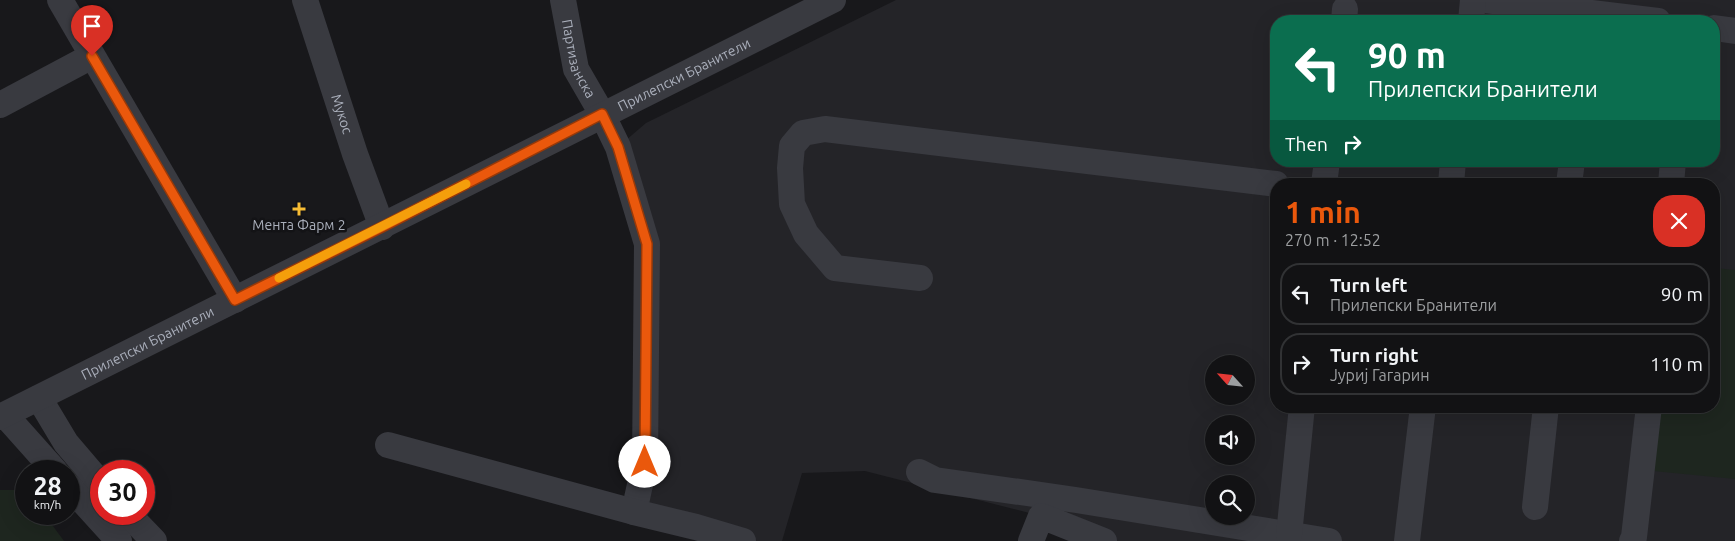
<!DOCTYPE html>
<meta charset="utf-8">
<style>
body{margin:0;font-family:Ubuntu,sans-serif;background:#1b1b1d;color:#f1f3f6;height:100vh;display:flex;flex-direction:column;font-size:19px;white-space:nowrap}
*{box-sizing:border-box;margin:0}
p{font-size:16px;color:#9c9ea0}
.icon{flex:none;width:28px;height:28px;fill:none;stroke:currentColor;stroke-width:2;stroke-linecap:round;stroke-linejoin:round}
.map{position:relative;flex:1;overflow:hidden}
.details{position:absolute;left:1270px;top:178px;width:450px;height:235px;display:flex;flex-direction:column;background:#121214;border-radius:20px;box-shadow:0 5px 20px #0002,0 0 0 1px #313234}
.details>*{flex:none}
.hud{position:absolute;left:1270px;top:15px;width:450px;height:152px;border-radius:20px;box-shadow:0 5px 20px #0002,0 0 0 1px #313234;background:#0b6e4f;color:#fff;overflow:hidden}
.needle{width:32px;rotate:297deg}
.buttons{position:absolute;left:1205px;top:355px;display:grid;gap:10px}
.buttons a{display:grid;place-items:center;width:50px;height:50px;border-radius:50%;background:#121214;box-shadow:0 5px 20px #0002,0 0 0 1px #313234;font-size:25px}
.speed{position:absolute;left:15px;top:460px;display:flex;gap:10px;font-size:25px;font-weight:700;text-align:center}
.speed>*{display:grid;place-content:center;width:65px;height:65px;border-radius:50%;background:#121214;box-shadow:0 5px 20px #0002,0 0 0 1px #313234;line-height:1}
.speed small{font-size:12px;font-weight:400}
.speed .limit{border:8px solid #d22;background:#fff;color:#111}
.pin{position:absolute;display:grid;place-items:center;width:42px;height:42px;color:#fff;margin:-51px -21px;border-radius:50% 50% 50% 0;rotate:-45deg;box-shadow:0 0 5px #0007}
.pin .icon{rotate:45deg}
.me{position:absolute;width:55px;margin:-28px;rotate:0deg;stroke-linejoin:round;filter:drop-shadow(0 0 4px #0008)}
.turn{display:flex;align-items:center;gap:18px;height:105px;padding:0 15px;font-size:22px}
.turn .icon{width:65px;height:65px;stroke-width:2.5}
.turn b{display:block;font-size:35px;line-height:42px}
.then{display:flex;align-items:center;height:48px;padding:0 15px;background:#0003;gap:10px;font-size:19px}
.round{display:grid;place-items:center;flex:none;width:52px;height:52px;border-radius:20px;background:#1b1b1d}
.headline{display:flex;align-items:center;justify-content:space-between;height:85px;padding:0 15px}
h1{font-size:30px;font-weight:600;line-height:38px;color:#ea580c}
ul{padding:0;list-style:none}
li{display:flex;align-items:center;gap:15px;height:62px;margin:0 10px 8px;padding:0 5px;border:2px solid #313234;border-radius:20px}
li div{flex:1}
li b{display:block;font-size:19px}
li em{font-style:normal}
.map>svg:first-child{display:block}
.built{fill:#242428;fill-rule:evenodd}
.green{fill:#1e261f}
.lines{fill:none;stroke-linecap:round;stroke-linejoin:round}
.minor{stroke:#393a40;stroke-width:26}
.route-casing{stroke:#983908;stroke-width:12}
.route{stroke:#ea580c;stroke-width:9}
.slow{stroke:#f59e0b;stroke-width:9}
.poi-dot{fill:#f7bc34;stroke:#131316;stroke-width:2}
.labels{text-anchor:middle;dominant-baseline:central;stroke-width:5;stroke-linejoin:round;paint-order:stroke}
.street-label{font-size:14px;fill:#aaafbb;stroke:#131316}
.poi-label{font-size:14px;fill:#aaafbb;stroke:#131316}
</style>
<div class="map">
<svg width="1735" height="541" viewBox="0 0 1735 541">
<rect width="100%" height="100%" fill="#18181b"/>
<path class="built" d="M896,0H1735V541H1104L1041,516L865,471L802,473L782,541H743L634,512L647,244L618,147L646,123ZM1276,21H1714V161H1276ZM1276,184H1714V406H1276ZM1214,364H1246V396H1214ZM1214,424H1246V456H1214ZM1214,484H1246V516H1214Z"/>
<g class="green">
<path d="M1714,268L1735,270V479L1643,470L1649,406H1714Z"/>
<path d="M0,490H15L26,497V514H44L64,541H0Z"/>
</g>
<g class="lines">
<g class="minor">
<path d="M60,0L235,300"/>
<path id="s1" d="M305,0L355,154L382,227"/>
<path id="s2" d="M563,0L576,69L602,114L618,147L647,244L645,462L634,512"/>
<path d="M1485,0L1658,21"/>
<path d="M1344,21L1345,9"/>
<path d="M1471,21L1473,0"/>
<path d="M1714,28L1735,31"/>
<path d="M0,105L92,56"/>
<path d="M1324,184L1327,161"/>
<path d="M1451,184L1453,161"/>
<path d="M1569,184L1572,161"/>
<path d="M1671,184L1673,161"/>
<path d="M920,278L835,268L806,234L792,204L790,168L792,146L803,133L825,129L1276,184"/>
<path d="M39,398L66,443L101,484"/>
<path d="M5,415L55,471"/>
<path id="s3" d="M0,417L833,0"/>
<path d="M388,445L634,512L696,527L743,541"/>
<path d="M919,472L935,480L1076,500L1329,541"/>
<path d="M69,486L119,541"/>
<path d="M1535,507L1546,406"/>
<path d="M128,514L154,541"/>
<path d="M1289,535L1302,406"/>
<path d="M1031,541L1041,516L1104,541"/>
<path d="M1407,541L1423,406"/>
<path d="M1632,541L1634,537L1649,406"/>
</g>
</g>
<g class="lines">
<g class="route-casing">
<path id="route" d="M92,56L235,300L382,227L602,114L618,147L647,244L645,462"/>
</g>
<use href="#route" class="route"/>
<path class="slow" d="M279,278L466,184"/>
</g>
<path class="poi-dot" d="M296.5 201.5h5v5h5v5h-5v5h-5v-5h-5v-5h5z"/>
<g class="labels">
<g class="street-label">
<text stroke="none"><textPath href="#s2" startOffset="61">Партизанска</textPath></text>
<text stroke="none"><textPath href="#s3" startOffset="765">Прилепски Бранители</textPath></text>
<text stroke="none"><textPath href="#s1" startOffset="120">Мукос</textPath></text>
<text stroke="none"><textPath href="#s3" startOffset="165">Прилепски Бранители</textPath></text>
</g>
<g class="poi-label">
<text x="299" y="225">Мента Фарм 2</text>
</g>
</g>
</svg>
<div class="buttons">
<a><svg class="needle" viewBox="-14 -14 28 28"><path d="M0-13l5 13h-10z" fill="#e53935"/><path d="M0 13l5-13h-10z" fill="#9c9ea0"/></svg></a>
<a><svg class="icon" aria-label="sound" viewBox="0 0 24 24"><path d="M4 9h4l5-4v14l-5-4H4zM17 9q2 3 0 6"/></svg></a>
<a><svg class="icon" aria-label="search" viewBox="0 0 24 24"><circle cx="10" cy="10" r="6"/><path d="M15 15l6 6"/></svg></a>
</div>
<div class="speed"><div>28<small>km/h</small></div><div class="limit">30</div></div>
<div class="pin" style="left:92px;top:56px;background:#d93025"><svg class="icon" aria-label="arrive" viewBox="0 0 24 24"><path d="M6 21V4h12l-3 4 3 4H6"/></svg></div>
<svg class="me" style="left:645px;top:462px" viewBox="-20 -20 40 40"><circle r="19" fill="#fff"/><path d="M0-13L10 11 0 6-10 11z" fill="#ea580c"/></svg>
<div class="hud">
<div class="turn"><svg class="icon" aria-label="left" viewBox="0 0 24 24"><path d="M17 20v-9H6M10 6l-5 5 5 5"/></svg><div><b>90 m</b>Прилепски Бранители</div></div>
<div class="then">Then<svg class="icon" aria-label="right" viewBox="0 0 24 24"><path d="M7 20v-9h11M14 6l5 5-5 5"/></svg></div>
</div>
<section class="details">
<div class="headline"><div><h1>1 min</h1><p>270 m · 12:52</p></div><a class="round" style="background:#d93025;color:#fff"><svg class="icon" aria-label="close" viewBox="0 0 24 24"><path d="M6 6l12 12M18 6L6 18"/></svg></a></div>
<ul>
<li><svg class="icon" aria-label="left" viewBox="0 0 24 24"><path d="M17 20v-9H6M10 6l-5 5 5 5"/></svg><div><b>Turn left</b><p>Прилепски Бранители</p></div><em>90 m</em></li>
<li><svg class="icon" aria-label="right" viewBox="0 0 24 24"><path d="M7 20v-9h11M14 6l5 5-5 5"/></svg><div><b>Turn right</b><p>Јуриј Гагарин</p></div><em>110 m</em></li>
</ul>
</section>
</div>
